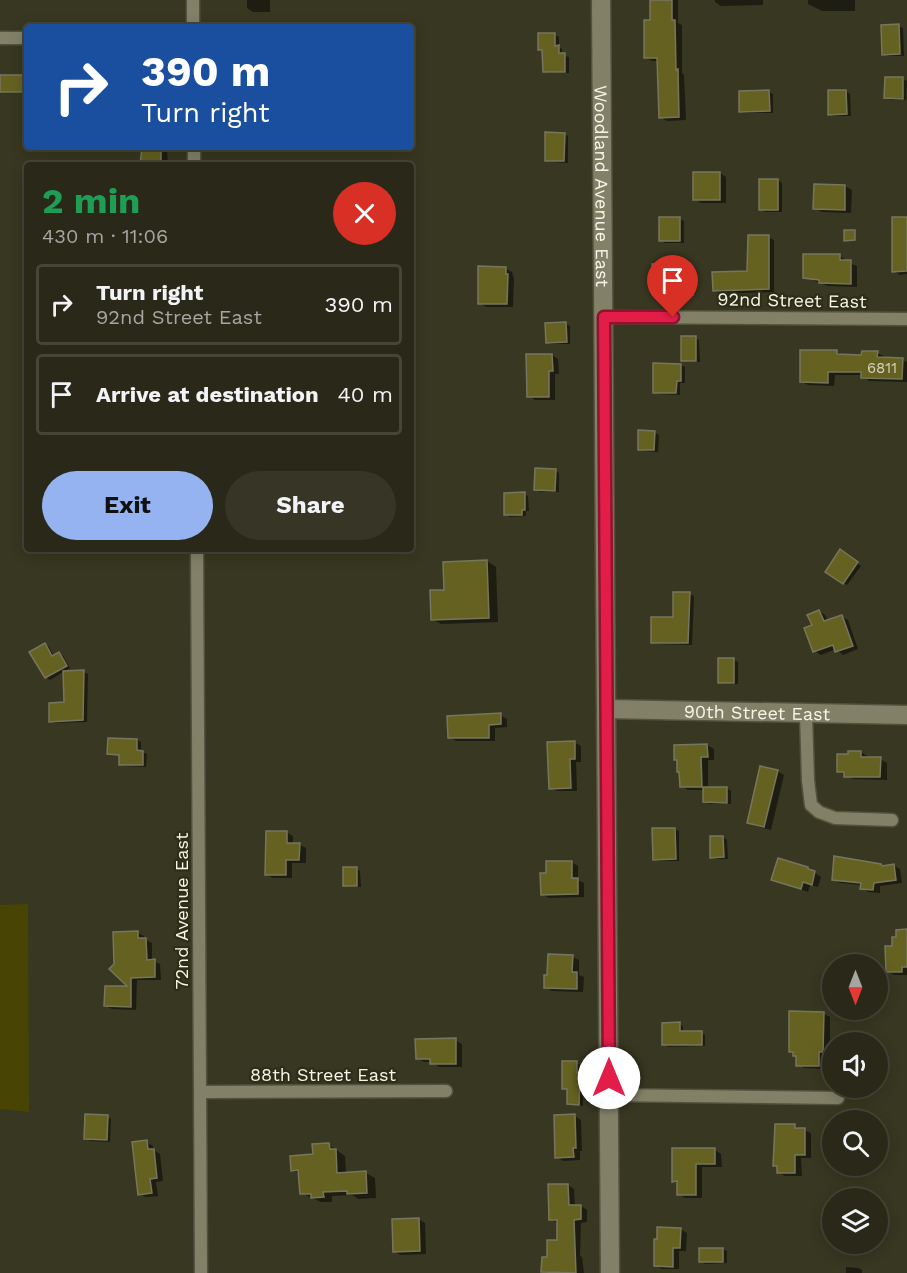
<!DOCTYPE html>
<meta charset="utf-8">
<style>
body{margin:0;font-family:"Work Sans",sans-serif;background:#363526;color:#f1f3f6;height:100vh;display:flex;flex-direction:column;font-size:22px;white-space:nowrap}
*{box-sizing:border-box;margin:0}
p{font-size:20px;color:#a5a6a2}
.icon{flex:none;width:33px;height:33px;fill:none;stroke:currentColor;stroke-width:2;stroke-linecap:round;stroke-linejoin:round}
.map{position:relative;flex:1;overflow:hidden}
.details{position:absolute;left:24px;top:162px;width:390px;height:390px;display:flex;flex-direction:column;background:#2a2919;border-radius:6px;box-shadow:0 3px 15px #0003,0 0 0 2px #464538}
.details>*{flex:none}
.guide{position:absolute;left:24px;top:24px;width:390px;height:126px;border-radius:6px;box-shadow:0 3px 15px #0003,0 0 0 2px #464538;background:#1a4fa0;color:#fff;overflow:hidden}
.needle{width:39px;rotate:180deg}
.tools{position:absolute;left:822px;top:954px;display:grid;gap:12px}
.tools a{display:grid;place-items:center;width:66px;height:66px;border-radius:50%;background:#2a2919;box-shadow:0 3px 15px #0003,0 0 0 2px #464538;font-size:30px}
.pin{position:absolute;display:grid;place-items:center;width:51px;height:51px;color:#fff;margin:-62px -26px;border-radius:50% 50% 50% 0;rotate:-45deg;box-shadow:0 0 6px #0007}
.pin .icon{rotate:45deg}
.me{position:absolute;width:66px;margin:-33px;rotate:0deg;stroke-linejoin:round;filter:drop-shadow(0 0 4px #0008)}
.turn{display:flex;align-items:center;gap:21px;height:126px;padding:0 18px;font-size:27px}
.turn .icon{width:78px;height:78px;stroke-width:2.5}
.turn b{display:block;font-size:42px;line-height:51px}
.round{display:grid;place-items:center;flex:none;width:63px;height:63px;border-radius:32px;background:#363526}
.head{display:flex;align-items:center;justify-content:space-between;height:102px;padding:0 18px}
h1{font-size:36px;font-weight:700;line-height:45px;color:#1e9e55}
.button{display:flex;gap:12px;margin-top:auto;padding:12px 18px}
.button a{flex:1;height:69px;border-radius:36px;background:#95b2f1;color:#111;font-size:24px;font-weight:700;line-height:69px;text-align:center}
.button a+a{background:#363526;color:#f1f3f6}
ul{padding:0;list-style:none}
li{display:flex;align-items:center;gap:18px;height:81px;margin:0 12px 9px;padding:0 6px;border:3px solid #464538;border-radius:6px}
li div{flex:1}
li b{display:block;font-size:22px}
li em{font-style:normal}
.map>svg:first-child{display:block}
.green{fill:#484403}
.shadow{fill:#0007}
.building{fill:#656121;stroke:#77765d;stroke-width:1.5}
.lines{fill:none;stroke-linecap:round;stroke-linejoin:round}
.street-casing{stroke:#53523f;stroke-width:15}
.secondary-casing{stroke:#53523f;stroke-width:21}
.street{stroke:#828168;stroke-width:12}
.secondary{stroke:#828168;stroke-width:18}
.route-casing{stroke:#92132f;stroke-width:15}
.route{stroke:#e11d48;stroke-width:10}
.labels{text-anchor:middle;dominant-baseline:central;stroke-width:4.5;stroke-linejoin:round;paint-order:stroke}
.number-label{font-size:15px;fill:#d2d1b6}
.street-label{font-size:18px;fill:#f6f6e8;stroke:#2e2d17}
</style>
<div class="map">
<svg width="907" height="1273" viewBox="0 0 907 1273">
<rect width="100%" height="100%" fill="#383721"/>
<path class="green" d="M28,904L29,1112L0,1109V905Z"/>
<g class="shadow">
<path d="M247,0H270V12H253L247,8Z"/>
<path d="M652,0H678V23L682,25V73L684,75L686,120L667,121L660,117L659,61H652L645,57L651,22Z"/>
<path d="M715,0H763V5L721,6L715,2Z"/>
<path d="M808,0H855V11H822L808,4Z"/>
<path d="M899,26L903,28L904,56H888L884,54Z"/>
<path d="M555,35L559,37V47L562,49V55L569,57V73H548L544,71V52L540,49Z"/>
<path d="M0,76L27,77V93L0,92Z"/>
<path d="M903,79L907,81L906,100H890L886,97Z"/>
<path d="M829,91H846L850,94L851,116H834L830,114Z"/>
<path d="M769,92L773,94V113H745L741,111Z"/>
<path d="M564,134L568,136V163L550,162L546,160Z"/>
<path d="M142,147H167L168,165H142Z"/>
<path d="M720,173L726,177V203H701L695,199Z"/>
<path d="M778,180L782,183V212H765L761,209Z"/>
<path d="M815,186H845L852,190L851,213L822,212L815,208Z"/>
<path d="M680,219L684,221V243H665L661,240Z"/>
<path d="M907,219V274L900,275L894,271Z"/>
<path d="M768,237L774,240V292L720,294L714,290L749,272Z"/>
<path d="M840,256L846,260V262L857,266V287L828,286L804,277Z"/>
<path d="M683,266L687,268V282H658L654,280Z"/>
<path d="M505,268L512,272L514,279L513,307H486L479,303Z"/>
<path d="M566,324L570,326V344H551L547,342Z"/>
<path d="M695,338L699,340L700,362H687L683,360Z"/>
<path d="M837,352L844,356H863L877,353L884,356V359L902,360L907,362V382L869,381L862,375H835L834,386L808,385L801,381Z"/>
<path d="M552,355L558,359L559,374H555V400H535L529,396Z"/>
<path d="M681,365L685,367V383H680V395L658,394L654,392Z"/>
<path d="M654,432L659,435L658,452L643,451L639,449Z"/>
<path d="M555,470L559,473V492H540L536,489Z"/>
<path d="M524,494L528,496L529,511H526V516L510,517L506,514Z"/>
<path d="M844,554L861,566L847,585L827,572Z"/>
<path d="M487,561L496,567L498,622L441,624L432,619L446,591Z"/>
<path d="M690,594L694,596L692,645L657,644L653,642L674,618Z"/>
<path d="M819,611L825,615L828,621L841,616L848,620L858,649L843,655L836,649L821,655L815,651L814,626Z"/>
<path d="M45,645L49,647L54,656L59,653L63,656L70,668L50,680L46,677Z"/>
<path d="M734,660L738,662V684H723L719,682Z"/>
<path d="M84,672L88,674L87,722L54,723L50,721L66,704Z"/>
<path d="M500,715L507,719V727L495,728V741H456L449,737Z"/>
<path d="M137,740L141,742V752L147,754L146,767L125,766L121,764V756L109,754Z"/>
<path d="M574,742L581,746V762H576L577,791H557L550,788Z"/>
<path d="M707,745L714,749V760H708V788H727L731,791V804H709L705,802V790H688L681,786Z"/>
<path d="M861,752L867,756V759H880L887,763V780L853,779L839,771Z"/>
<path d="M777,771L784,775L771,830L755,826L748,822Z"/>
<path d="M675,829L679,831V861H658L654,859Z"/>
<path d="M286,832L293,836V844H299L306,848V863H292V878H273L266,874Z"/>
<path d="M723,837L727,840L728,859H716L712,857Z"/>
<path d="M571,862L578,866V880L584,883V897L549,898L542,894Z"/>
<path d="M880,865L884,867L893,865L900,869L902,883L880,886V893L868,892L862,888V885L840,883L834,879Z"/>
<path d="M356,868L360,871L361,887H349L345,885Z"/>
<path d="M808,868L821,877L818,887L810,885L808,892L773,879Z"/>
<path d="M907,931V975H894L887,971L893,948L897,938Z"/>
<path d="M138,933L144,936V939L152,943V961L160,964L161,980H137L136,1010L112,1009L106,1006V987L131,988L111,969Z"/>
<path d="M573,957L579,960V975L584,977L583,992L552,991L545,987Z"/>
<path d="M824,1014L830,1017V1055H825V1069L804,1068L798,1065V1057L790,1051Z"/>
<path d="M679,1024L683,1026V1033H701L705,1035V1046L668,1047L664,1044Z"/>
<path d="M455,1040L462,1044V1067H439L432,1062H424L417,1058Z"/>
<path d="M576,1063L580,1065V1075L583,1076V1106L568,1104L567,1090L564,1088Z"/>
<path d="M575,1116L581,1120L582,1151H580V1160L563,1161L557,1157Z"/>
<path d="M107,1117L111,1119L110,1142L90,1141L85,1138Z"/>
<path d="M776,1126H795L811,1133V1158H801L802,1176H785L778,1172V1167L775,1165Z"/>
<path d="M146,1142L153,1146V1150L160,1154L163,1181L156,1182L158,1196L146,1197L139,1194Z"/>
<path d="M329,1145L345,1156L346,1174L366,1173L375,1178L376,1198L358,1199L352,1195L332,1196V1202H321L301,1193L300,1174L292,1170Z"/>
<path d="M715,1150L721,1154L722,1167H702V1198H685L678,1194V1184L673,1181Z"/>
<path d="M568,1185L574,1189L575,1206H581L587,1210V1222L581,1223L580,1256L582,1257L584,1273H546L543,1271L558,1241V1223L550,1219Z"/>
<path d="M418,1219L425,1223L426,1254L401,1255L395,1252Z"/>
<path d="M680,1229L687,1233L686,1251H679V1269H662L655,1265Z"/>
<path d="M723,1249L727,1251V1263L705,1264L701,1261Z"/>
<path d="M846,1267L858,1268L862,1270V1273H846Z"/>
</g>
<g class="building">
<path d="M650,0H672V20H675L676,70L678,69L679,117L659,118L657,58H644V20H650Z"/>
<path d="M899,24L900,54L882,55L881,25Z"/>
<path d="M538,33H555V46L559,45V53H565V72H543L542,50H538Z"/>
<rect x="0" y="75" width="27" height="17"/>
<path d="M885,77H903V99L884,98Z"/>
<path d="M769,90L770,111L739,112V91Z"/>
<path d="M828,90H846L847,114L828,115Z"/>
<path d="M545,132L565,133L564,161H545Z"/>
<path d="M142,147H161V165H140Z"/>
<rect x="693" y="172" width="27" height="28"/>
<rect x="759" y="179" width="19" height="31"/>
<path d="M814,184L845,185V210L813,209Z"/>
<rect x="659" y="217" width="21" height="24"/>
<path d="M892,217H907V271L892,272Z"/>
<path d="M844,230H855V240L844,241Z"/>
<path d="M748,235H769V289L713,291L712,272L747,271Z"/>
<path d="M803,254H840V260H851V284L819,283V280L803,278Z"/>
<path d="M671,263L683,264V280L652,281V264Z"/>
<path d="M478,266L506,267V274H508L507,304H478Z"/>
<path d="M693,284V295L681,296V285Z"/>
<path d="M566,322L567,342L546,343L545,323Z"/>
<rect x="681" y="336" width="15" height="25"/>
<path d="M800,350H837V354L861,355L862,351H878L877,357L903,358L902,379L861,378V372H828V383L800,382Z"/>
<path d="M526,354H552L553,371H549V397H527Z"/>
<path d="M653,363L681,364V381H677L676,393H653Z"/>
<path d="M638,430L655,431L654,450H638Z"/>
<path d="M535,468L556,469L555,491L534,490Z"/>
<path d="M525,492V510H522V515H504V493Z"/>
<path d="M840,549L858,562L843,584L825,572Z"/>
<path d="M487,560L489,618L431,620L430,590H444L443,562Z"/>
<path d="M673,592H690L688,643H651V617H673Z"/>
<path d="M819,610L824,621L842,615L853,646L835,652L833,645L813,652L804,628L812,625L807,615Z"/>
<path d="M45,643L52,656L59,652L67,666L45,678L29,652Z"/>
<rect x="718" y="658" width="16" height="25"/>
<path d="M84,670L83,720L49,722V703L64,702L63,671Z"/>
<path d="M501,713V724L489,725V738H448L447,716Z"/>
<path d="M108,738L137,739V750L143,751V765H119V755L107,754Z"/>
<path d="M575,741V759H570L571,788L549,789L547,742Z"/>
<path d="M707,744L708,757H701L702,787H680L679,772H677V760H674V745Z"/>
<path d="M848,751H861V757H881L880,777H844V772H837V754H848Z"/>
<path d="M760,766L778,770L764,827L747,823Z"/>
<path d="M703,787H727V803L703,802Z"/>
<path d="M652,828H675L676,859L653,860Z"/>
<path d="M266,831H287V843H300L299,860H286V875H265Z"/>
<path d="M710,836H723L724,857L710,858Z"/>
<path d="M834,856L881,864L882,866L894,864L896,880L874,883L873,890L860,889L861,883L832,880Z"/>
<path d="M778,858L808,867V869L815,871L812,885L803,882L801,889L771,880Z"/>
<path d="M546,861H572V878H578V894L541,895L540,873H546Z"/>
<rect x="343" y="867" width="14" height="19"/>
<path d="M907,929V967H902V972H886L885,946H892V937H896V930Z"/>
<path d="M138,931V938H146L147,960L155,959V977L131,978V1007L104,1006L105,986H127L109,969L114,964L113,932Z"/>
<path d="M548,954L573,955L572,972H577V989L544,988V975H547Z"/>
<path d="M789,1011L824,1012L823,1052H819V1066H796V1056H793V1052H789Z"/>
<path d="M680,1022V1031H702V1045H662V1023Z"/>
<path d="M456,1038V1064H430V1059H416L415,1039Z"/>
<path d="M562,1061H577V1073H580L579,1105L567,1104V1089H562Z"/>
<path d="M85,1114L108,1115L107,1140L84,1139Z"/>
<path d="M575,1114L576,1148H573L574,1157L555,1158L554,1115Z"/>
<path d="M775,1124H795V1128H805V1155H795V1173H777V1166H773Z"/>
<path d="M147,1140L148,1149H154L157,1178L150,1179L152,1193L138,1195L132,1142Z"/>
<path d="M329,1143L330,1149H336L337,1173L366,1171L367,1193L347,1194V1191L323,1192L324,1197L311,1198V1194H300L298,1170L291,1171L290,1156L313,1154L312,1144Z"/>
<path d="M672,1148H715V1164H696V1195H677V1181L672,1182Z"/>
<path d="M548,1184H568L569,1205H581V1219L574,1220L576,1273L541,1272L542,1257H547V1240H557V1220H549Z"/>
<path d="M419,1218L420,1251L393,1252L392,1219Z"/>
<path d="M657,1227L681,1228L680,1248H673V1267L654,1266V1239H657Z"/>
<rect x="699" y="1248" width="24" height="14"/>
</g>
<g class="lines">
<g class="street-casing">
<g id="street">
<path d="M193,27V0"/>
<path d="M0,38H27"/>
<path d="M194,147V165"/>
<path d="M604,317L907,319"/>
<path d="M197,549L201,1273"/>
<path d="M806,714L808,780L811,805L819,812L835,818L892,820"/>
<path d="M201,1092L446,1091"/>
<path d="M609,1095L838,1098"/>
</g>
</g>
<g class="secondary-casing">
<g id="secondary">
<path id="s1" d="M601,0L610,1273"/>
<path id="s2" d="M607,709L907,715"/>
</g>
</g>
<use href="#street" class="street"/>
<use href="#secondary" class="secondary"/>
</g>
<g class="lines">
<g class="route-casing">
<path id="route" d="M609,1078L604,317H673"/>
</g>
<use href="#route" class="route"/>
</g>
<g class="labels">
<g class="number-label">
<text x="882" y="368">6811</text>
</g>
<g class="street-label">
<text stroke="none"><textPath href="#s1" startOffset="186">Woodland Avenue East</textPath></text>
<text transform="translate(792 300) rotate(1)">92nd Street East</text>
<text stroke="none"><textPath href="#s2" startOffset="150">90th Street East</textPath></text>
<text transform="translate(181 911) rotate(-90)">72nd Avenue East</text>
<text x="323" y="1074">88th Street East</text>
</g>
</g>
</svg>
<div class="tools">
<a><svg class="needle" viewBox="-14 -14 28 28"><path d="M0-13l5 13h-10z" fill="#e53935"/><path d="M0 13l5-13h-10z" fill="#a5a6a2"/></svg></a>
<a><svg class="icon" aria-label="sound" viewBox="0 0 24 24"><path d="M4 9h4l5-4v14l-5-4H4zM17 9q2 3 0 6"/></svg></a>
<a><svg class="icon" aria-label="search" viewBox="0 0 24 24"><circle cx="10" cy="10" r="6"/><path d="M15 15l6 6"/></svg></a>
<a><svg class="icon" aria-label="layers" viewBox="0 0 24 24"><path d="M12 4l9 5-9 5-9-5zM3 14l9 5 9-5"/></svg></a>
</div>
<div class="pin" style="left:673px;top:317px;background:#d93025"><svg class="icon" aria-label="arrive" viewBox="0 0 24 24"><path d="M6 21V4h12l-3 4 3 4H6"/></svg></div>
<svg class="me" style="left:609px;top:1078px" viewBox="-20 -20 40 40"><circle r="19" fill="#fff"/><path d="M0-13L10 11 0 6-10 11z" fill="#e11d48"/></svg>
<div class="guide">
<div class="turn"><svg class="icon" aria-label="right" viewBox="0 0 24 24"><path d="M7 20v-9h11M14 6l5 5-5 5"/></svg><div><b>390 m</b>Turn right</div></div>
</div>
<section class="details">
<div class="head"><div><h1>2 min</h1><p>430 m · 11:06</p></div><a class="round" style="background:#d93025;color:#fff"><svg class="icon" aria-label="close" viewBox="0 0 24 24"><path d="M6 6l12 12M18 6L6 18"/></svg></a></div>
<ul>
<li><svg class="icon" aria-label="right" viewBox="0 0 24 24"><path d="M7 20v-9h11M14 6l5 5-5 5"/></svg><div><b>Turn right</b><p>92nd Street East</p></div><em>390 m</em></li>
<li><svg class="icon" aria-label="arrive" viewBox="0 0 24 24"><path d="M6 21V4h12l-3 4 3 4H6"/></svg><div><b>Arrive at destination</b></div><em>40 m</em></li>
</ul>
<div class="button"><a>Exit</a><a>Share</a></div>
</section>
</div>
